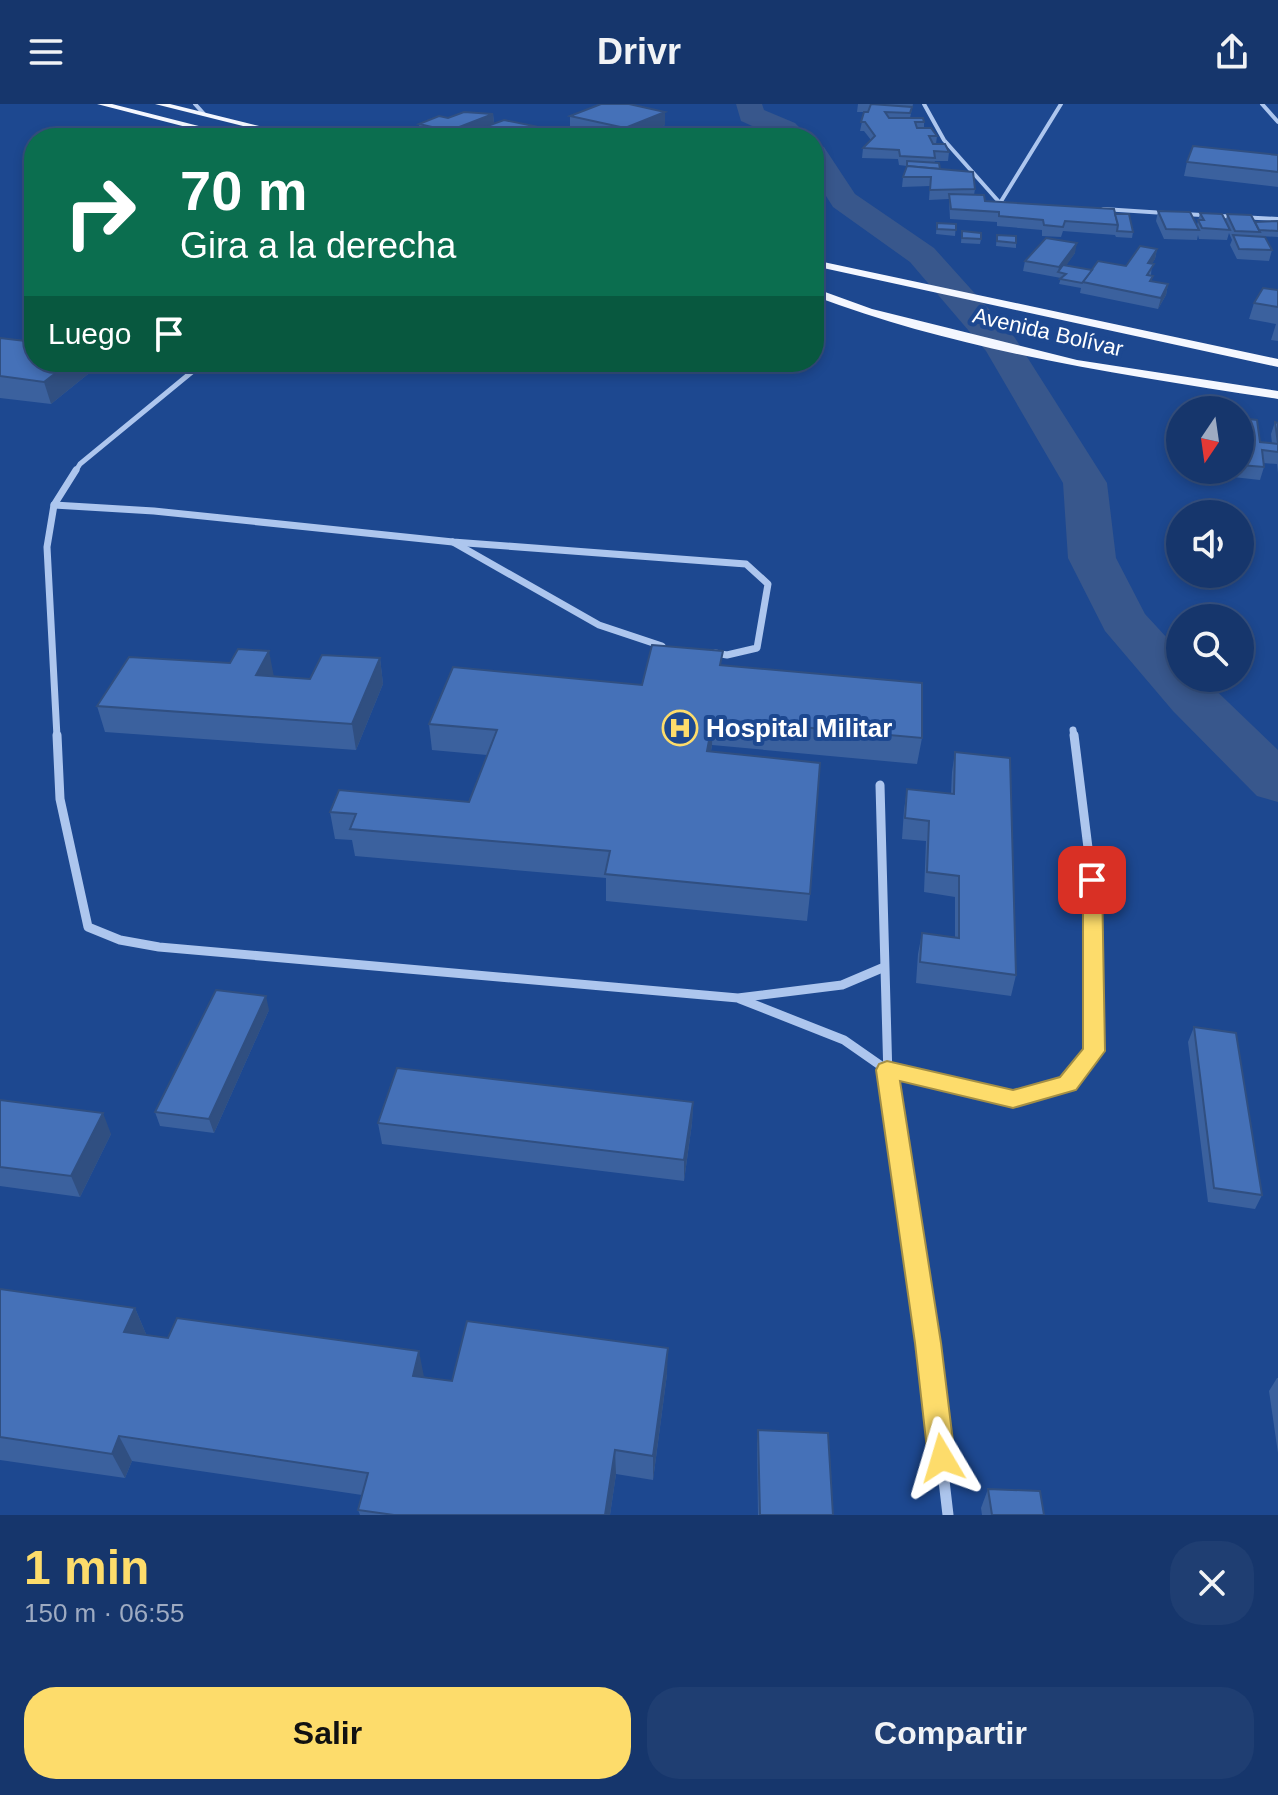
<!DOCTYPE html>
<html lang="es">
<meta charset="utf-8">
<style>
body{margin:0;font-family:Helvetica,sans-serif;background:#1f3e72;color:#f1f3f6;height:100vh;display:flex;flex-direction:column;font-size:30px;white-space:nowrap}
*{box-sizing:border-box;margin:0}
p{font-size:26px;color:#9eabc2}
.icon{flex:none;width:44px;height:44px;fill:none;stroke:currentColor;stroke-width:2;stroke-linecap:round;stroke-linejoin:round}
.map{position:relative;height:1411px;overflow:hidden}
.side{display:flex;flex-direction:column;background:#16366c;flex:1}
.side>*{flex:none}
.top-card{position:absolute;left:24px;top:24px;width:800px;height:244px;border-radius:32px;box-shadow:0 4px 12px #0003,0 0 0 2px #35507f;background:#0b6e4f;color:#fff;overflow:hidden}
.needle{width:52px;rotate:193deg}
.buttons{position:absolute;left:1166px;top:292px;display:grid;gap:16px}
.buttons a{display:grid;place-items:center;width:88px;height:88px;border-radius:50%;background:#16366c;box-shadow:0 4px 12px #0003,0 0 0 2px #35507f;font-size:40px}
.pin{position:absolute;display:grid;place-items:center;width:68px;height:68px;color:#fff;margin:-34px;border-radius:16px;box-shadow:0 4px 12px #0006}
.me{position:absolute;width:88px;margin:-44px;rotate:353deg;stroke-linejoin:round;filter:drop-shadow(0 0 6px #0008)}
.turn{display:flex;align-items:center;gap:28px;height:168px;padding:0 24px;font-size:36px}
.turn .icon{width:104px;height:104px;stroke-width:2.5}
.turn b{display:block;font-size:56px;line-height:68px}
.then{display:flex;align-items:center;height:76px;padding:0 24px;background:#0003;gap:16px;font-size:30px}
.round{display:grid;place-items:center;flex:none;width:84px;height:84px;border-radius:32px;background:#1f3e72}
.headline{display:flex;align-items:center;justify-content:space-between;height:136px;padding:0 24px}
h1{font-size:48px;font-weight:700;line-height:60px;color:#fddc6b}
.cta{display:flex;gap:16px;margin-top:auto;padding:16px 24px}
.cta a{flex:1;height:92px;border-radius:32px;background:#fddc6b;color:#111;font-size:32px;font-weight:700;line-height:92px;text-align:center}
.cta a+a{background:#1f3e72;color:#f1f3f6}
header{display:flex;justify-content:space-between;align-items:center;height:104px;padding:0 24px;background:#16366c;font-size:36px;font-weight:700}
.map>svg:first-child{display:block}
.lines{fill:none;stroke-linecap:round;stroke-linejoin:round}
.river{fill:#38578c;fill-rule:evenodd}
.street-far4{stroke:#adc6ee;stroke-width:4}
.street-far3{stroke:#adc6ee;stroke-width:5}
.street-far2{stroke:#adc6ee;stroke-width:7}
.street-far1{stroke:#adc6ee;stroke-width:9}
.street{stroke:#adc6ee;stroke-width:11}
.primary{fill:#f4f7ff;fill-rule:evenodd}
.wall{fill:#3b619e}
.shaded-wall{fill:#304f81}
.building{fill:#4571b8;stroke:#304f81;stroke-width:2}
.route{fill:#fddc6b;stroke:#a48f46;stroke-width:2}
.labels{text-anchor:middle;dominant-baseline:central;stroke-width:8;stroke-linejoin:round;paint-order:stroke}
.far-street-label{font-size:22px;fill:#fff;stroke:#1d4890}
.poi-label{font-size:26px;font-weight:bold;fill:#fff;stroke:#1d4890;text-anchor:start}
</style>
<header><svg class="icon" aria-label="menu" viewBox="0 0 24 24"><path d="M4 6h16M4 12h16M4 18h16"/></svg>Drivr<svg class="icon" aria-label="share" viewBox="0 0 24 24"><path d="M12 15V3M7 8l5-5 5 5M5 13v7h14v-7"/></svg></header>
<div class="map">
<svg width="1278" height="1411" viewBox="0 0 1278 1411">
<rect width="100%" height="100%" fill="#1d4890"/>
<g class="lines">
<g class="river">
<path d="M736,0H762L764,6L795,19L810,34H779L741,17Z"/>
<path d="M814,40L824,43L855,90L934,144L1015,234L1107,379L1116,454L1145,510L1180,548V574H1203L1278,646V698L1257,692L1173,607L1105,527L1068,454L1063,379L986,247L910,158L833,103L814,73Z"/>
</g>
<g class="street-far4">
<path d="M195,0L204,10"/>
<path d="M924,0L944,36L1000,99L1006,100"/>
<path d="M1262,0L1278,18"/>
<path d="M1000,99L1061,0"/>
<path d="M1103,105L1165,109"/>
<path d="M1183,110L1278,115"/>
</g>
<path class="street-far3" d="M75,368L80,360L204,258"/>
<g class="street-far2">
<path d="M54,401L154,407L453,438L746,460L768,480L757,544L727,551L715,549"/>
<path d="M453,438L599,521L662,542"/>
<path d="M1073,626L1074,633"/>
<path d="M57,633L47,443L54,401L76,366"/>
</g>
<g class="street-far1">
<path d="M57,631L60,695L88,823L120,836L159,843L738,894L842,881L882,864"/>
<path d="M880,681L888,974"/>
<path d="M740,895L844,936L887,966L923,974"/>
<path d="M1073,974L1094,947L1092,776L1074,631"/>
</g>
<g class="street">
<path d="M888,972L928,1239L948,1411"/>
<path d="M914,972L1013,995L1068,980L1074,972"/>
</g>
<g class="primary">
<path d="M97,0H112L246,34H229Z"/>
<path d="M155,0H170L308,34H291Z"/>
<path d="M814,156L1278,255V263L814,162Z"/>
<path d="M814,184L872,205L1077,256L1278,287V295C1122,271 963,248 814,192Z"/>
</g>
</g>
<g class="wall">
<path d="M858,0H913L910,14L924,18V24L937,32L936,40L949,48L948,57H935L934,59L940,65L975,85L974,91L985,97L1115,110L1133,128L1132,134L1116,133L1115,131L1063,127L1061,133L1042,132V126L997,122V118L950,115L949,95L929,96L930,82L902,83L903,73L907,62L899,61L898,55L862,54L863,44L871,36L864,27H860L864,8H857Z"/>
<path d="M493,10L494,19L455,34H432L436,33L423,29V32L419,34L398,33V29L420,27L419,20L448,14Z"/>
<path d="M570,12L665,21L634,34H608L570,25Z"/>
<path d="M534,22V31L531,32L539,34H479V25Z"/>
<path d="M1278,51V83L1184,72L1187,58Z"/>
<path d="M1158,107L1197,121L1200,109L1226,117L1227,110L1255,118L1278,117V133L1259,132L1272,146L1269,157L1237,155L1230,141L1232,136L1229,129L1227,136L1199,135L1198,131L1197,136L1164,135L1156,117Z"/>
<path d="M937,119L956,120L955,132L936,130Z"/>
<path d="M962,127L981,135L980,140L961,139Z"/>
<path d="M997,131L1016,139V144L996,142Z"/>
<path d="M1157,145L1155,155L1152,159L1151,171L1152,177L1168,180L1166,191L1158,205L1080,189L1081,184L1059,180L1061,174L1023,167L1025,157L1075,149L1066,161L1092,166L1126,162Z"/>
<path d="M1278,186V237L1271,236L1276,220L1249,215L1254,199Z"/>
<path d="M0,234L93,266L51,300L0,294Z"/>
<path d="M1240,314L1260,338L1272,340L1271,330L1275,318L1278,319V369L1277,360L1263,359L1264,363L1260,376L1233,373L1232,366H1240Z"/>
<path d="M380,554L383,580L356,646L105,628L97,602L274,573L310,575Z"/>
<path d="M722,561L922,634L917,660L712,641L711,647L810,790L807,817L606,797V774L355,752L352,736L335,735L330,708L469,698L487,651L432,646L429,620L642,581Z"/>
<path d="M955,648L1016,871L1011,892L916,879L918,850L922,829L955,833V793L924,788L926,737L902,735L904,706L907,685L951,690L952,668Z"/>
<path d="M269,906L214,1029L160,1022L155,1008Z"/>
<path d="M1194,923L1262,1091L1255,1105L1208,1098L1188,938Z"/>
<path d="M0,996L111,1030L80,1093L0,1082Z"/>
<path d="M693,998L692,1019L684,1077L382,1040L378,1019Z"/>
<path d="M0,1185L135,1204L146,1230L145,1231L452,1277L667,1270L653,1376L616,1370L610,1411H360L358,1406L362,1391L132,1357L125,1374L0,1356Z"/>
<path d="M1277,1274H1278V1349L1269,1287Z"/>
<path d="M758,1326L833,1411H758L757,1339Z"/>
<path d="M988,1385L1044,1411H982L981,1404Z"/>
</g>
<g class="shaded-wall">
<path d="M665,8V21L634,34H625V24Z"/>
<path d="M493,10L494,19L455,34H450L449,27Z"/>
<path d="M534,22V31L527,34H504Z"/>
<path d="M423,28V32L412,34L411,32Z"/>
<path d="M1077,139L1075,149L1061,169L1058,168L1059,163Z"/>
<path d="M1157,145L1155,155L1146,170L1148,159Z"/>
<path d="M1168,180L1166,191L1158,205L1161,194Z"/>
<path d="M70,258H91L93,266L51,300L44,278Z"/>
<path d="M269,547L274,573L256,571Z"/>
<path d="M380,554L383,580L356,646L352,620Z"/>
<path d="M713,615L712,641L706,673L707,647Z"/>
<path d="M266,892L269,906L214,1029L209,1015Z"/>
<path d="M693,998L692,1019L684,1077V1056Z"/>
<path d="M103,1009L111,1030L80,1093L71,1072Z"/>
<path d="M135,1204L146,1230L135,1254L124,1228Z"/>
<path d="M668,1244L667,1270L653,1376V1352Z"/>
<path d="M419,1247L424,1273L413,1272Z"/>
<path d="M119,1332L132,1357L125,1374L112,1350Z"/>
<path d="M615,1346L616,1370L610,1411H605Z"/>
</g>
<g class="building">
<path d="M601,0H629L665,8L625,24L570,12Z"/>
<path d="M871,0L912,3L910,9L885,8L889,14H923L924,18H915L917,24H931L937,32H929L933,40H945L949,48L934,47L935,54L900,52L899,46L863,44L875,32L865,18H861L864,8H868Z"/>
<path d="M464,8L493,10L449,27L419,20L439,12L448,14Z"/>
<path d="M504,16L534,22L504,34L479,25Z"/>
<path d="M409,25L423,28L411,32L398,29Z"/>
<path d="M523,30L539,34H513Z"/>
<path d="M439,32L450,34H432Z"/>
<path d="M1193,42L1278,51V68L1187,58Z"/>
<path d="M907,57L939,59L940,65L907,62Z"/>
<path d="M907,62L973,68L975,85L930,86L931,73H903Z"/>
<path d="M949,90L984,91L985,97L1114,105L1118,121L1065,117L1063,123L1044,121L1043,116L999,112V108L951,105Z"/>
<path d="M1158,107L1190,108L1199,126L1166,125Z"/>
<path d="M1200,109L1222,110L1230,126L1202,124L1198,116H1204Z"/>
<path d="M1115,110H1129L1133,128L1117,127L1118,121Z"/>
<path d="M1227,110L1251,111L1260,128L1235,127Z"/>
<path d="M1278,117V127L1259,126L1255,118Z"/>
<path d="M937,119L956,120V126L937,125Z"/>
<path d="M962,127L981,129V135L962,134Z"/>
<path d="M997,131L1016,132V139L997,137Z"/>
<path d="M1233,131L1265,133L1272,146L1239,145Z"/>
<path d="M1046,134L1077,139L1059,163L1025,157Z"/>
<path d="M1140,142L1157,145L1148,159L1154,160L1147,171L1153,172L1150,177L1168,180L1161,194L1083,178L1098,157L1126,162Z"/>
<path d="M1063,161L1092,166L1082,179L1060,175L1066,170L1058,168Z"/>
<path d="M1263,184L1278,186V203L1254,199Z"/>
<path d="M0,234L34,238V258H70L44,278L0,272Z"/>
<path d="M1240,314L1257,316L1260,338L1278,340V348L1262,346L1264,363L1240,361Z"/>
<path d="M1275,318L1278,319V339Z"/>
<path d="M652,541L723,547L720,561L922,579V634L713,615L707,647L820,659L810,790L605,770L610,747L350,725L356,710L330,708L339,686L469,698L497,626L429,620L453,563L642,581Z"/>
<path d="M238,545L269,547L256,571L310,575L322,551L380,554L352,620L97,602L129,553L230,559Z"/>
<path d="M955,648L1010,654L1016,871L920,858L922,829L959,834V772L927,768L929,717L905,714L907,685L954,690Z"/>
<path d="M216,886L266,892L209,1015L155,1008Z"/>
<path d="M1194,923L1236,929L1262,1091L1214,1084Z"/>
<path d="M397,964L693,998L684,1056L378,1019Z"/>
<path d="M0,996L103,1009L71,1072L0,1063Z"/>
<path d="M0,1185L135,1204L124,1228L168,1234L177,1214L419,1247L413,1272L452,1277L467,1217L668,1244L653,1352L615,1346L605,1411H394L358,1406L368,1369L119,1332L112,1350L0,1333Z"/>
<path d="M758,1326L828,1329L833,1411H760Z"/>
<path d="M988,1385L1040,1387L1044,1411H992Z"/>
</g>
<path class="route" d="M1092,769L1102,776L1105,947L1076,986L1013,1004L900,977L941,1239L955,1354L951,1363L942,1367L932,1363L928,1354L915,1239L876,966L879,960L887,957L1013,986L1060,973L1083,945V776Z"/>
<defs>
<g id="hospital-ring" transform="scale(1.8)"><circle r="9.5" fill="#1d4890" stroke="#fddc6b" stroke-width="1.5"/><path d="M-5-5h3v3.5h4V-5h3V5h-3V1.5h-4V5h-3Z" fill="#fddc6b"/></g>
</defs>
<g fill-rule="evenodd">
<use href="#hospital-ring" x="680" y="624"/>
</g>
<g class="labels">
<g class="far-street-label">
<text transform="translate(1048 228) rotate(13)">Avenida Bolívar</text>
</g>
<g class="poi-label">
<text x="706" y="624">Hospital Militar</text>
</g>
</g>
</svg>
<div class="buttons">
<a><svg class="needle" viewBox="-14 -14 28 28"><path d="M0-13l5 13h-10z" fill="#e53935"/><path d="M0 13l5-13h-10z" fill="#9eabc2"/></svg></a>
<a><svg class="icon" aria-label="sound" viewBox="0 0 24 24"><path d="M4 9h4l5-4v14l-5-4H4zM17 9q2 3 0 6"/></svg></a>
<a><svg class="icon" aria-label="search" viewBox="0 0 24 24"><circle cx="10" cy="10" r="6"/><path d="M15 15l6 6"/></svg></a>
</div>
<div class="pin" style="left:1092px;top:776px;background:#d93025"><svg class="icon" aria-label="arrive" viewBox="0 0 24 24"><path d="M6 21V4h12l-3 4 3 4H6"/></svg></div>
<svg class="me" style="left:942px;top:1354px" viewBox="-20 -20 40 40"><path d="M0-17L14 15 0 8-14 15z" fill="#fddc6b" stroke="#fff" stroke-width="4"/></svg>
<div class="top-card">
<div class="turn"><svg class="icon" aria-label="right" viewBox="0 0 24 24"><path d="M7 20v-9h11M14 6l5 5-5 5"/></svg><div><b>70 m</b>Gira a la derecha</div></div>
<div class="then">Luego<svg class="icon" aria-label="arrive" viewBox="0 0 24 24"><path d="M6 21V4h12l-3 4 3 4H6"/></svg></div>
</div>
</div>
<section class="side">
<div class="headline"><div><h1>1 min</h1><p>150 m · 06:55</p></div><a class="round"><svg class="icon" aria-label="close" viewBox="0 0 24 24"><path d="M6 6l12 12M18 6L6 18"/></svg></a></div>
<div class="cta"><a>Salir</a><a>Compartir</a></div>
</section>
